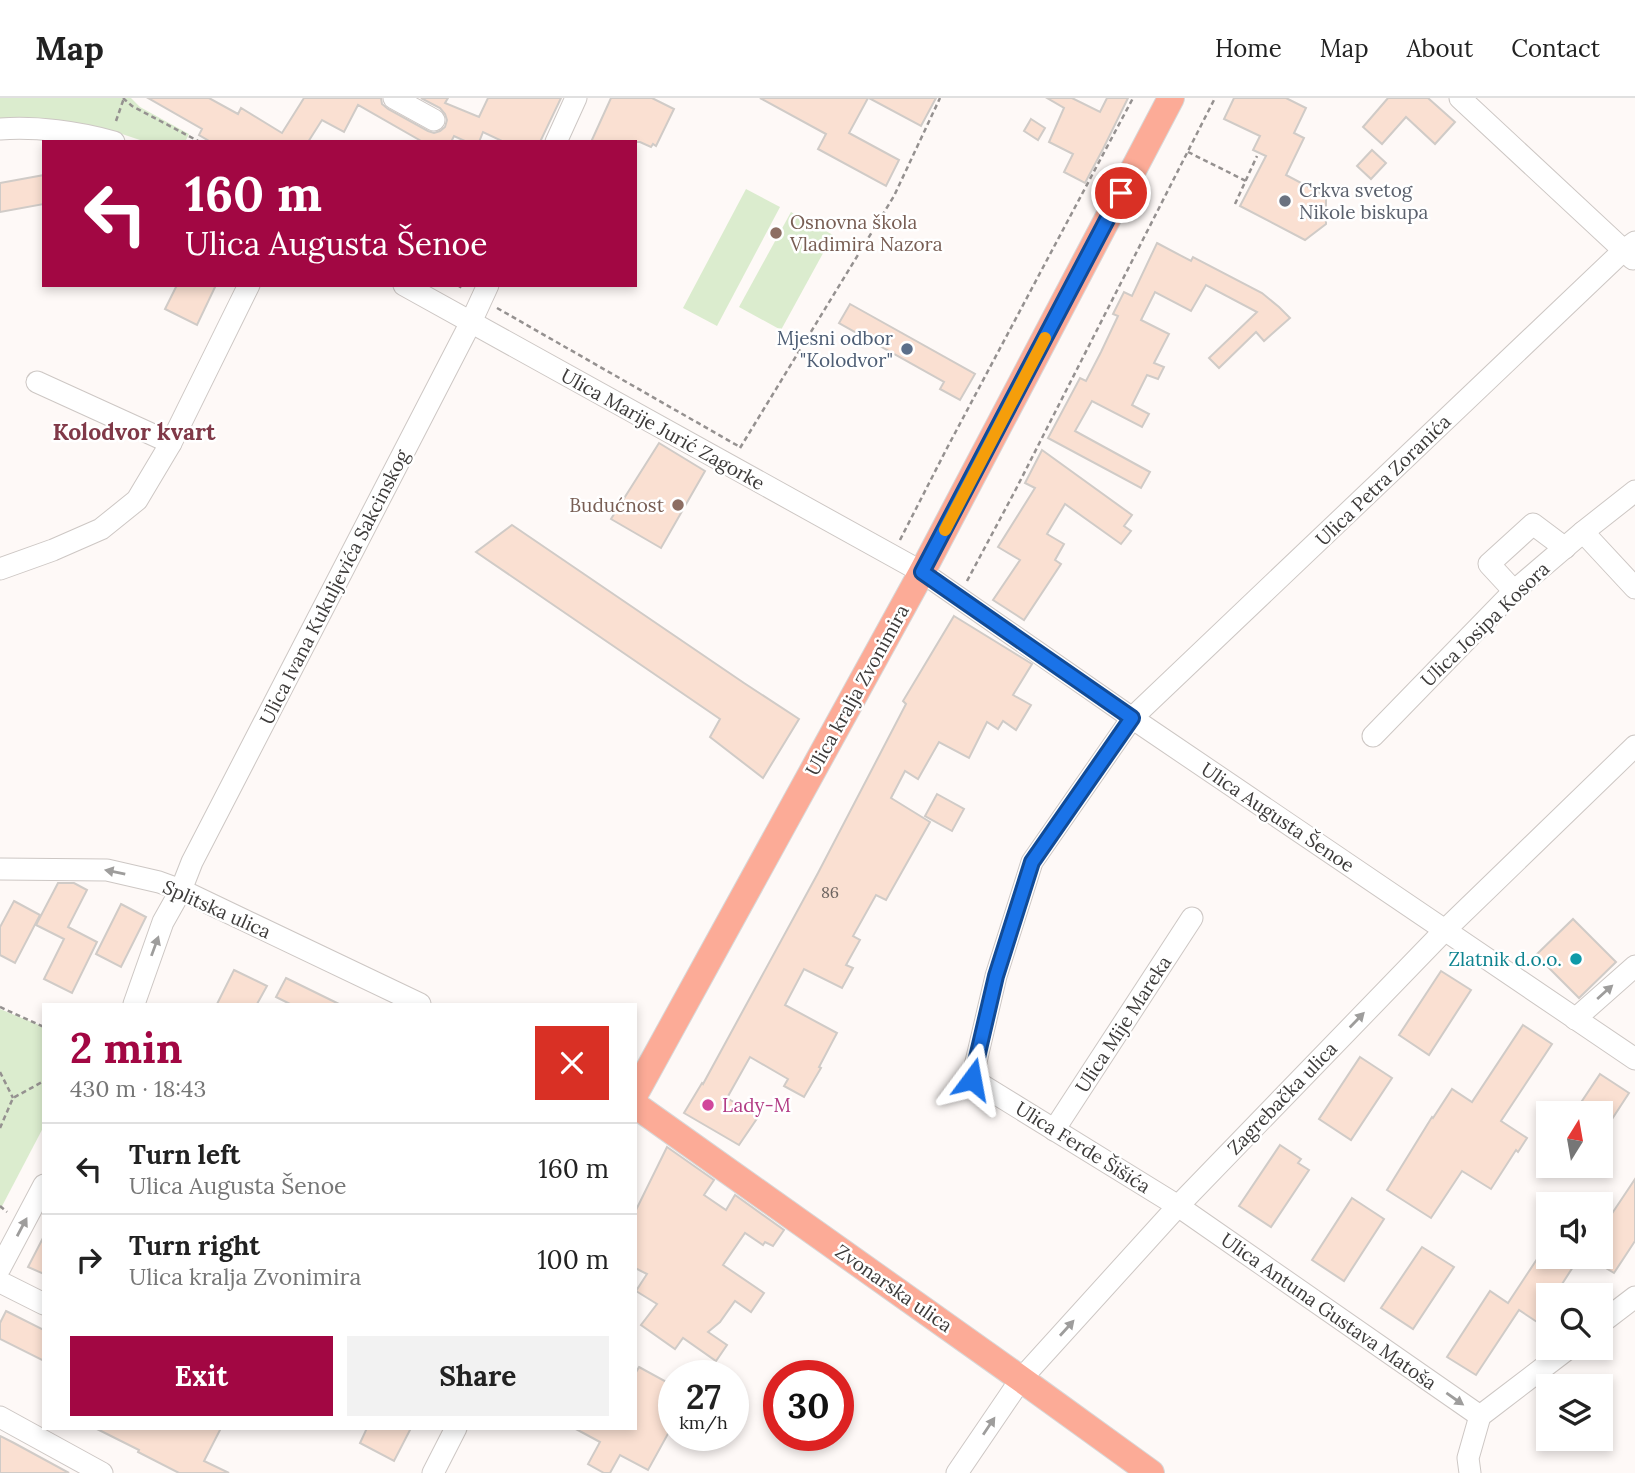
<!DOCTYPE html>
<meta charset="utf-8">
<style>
body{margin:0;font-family:Lora,serif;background:#f2f2f2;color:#222;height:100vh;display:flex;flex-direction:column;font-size:26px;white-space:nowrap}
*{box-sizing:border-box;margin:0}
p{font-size:23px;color:#767676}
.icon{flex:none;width:38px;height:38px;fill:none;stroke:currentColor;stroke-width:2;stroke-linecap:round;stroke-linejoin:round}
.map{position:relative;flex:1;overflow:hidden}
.drawer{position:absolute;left:42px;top:905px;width:595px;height:427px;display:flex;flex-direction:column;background:#fff;border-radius:0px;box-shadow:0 4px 10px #0003}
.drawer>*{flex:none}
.guide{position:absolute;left:42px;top:42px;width:595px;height:147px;border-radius:0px;box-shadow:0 4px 10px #0003;background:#a20743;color:#fff;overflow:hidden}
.needle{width:46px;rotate:11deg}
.fabs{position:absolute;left:1536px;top:1003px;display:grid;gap:14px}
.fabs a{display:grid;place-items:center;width:77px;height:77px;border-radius:0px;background:#fff;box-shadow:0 4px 10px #0003;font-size:35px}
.speed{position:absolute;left:658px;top:1262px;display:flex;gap:14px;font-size:35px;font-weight:700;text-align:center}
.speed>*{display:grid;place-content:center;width:91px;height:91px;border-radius:50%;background:#fff;box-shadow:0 4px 10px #0003;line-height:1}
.speed small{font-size:18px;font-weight:400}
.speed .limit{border:10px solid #d22;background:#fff;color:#111}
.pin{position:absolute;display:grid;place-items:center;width:60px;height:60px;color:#fff;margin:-30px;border:4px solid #fff;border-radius:50%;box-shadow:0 2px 7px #0007}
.me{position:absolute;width:77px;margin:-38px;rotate:13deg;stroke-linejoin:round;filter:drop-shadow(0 0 5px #0008)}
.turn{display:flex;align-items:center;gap:24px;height:147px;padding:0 28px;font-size:32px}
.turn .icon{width:91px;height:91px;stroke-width:2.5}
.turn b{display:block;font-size:49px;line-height:60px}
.round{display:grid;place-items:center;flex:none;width:74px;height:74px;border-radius:0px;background:#f2f2f2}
.overview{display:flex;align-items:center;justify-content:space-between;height:119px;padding:0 28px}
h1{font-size:42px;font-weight:700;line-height:52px;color:#a20743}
.button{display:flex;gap:14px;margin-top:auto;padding:14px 28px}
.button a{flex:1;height:80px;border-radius:0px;background:#a20743;color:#fff;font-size:28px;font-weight:700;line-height:80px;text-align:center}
.button a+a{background:#f2f2f2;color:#222}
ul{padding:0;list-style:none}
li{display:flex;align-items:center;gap:21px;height:91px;padding:0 28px;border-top:2px solid #e0e0e0}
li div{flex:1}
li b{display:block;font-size:26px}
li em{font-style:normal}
header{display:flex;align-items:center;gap:42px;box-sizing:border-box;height:98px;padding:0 35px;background:#fff;border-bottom:2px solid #e0e0e0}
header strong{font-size:33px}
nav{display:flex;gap:38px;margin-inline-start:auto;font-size:24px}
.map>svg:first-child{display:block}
.green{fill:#dbecce}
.building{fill:#fae0d2;stroke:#d0cbc7;stroke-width:2}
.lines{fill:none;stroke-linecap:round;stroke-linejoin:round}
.minor-casing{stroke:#cdc7c4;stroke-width:23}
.major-casing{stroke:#d8d8d8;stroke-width:28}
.path{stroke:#959190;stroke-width:2.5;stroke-dasharray:5 3.5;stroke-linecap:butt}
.minor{stroke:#fff;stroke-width:21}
.major{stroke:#fcab97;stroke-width:26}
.oneway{fill:#9e9d9c}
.route-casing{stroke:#114b97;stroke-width:18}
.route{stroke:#1a73e8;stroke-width:12}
.slow{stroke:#f59e0b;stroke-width:12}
.worship-dot{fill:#6b7280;stroke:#fff;stroke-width:2.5}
.education-dot{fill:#8d6e63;stroke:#fff;stroke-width:2.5}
.service-dot{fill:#5c6f8a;stroke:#fff;stroke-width:2.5}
.culture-dot{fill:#0f9aa8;stroke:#fff;stroke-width:2.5}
.hotel-dot{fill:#d1479c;stroke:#fff;stroke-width:2.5}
.labels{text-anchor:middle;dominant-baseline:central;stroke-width:5;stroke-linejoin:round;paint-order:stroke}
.number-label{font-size:16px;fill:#6c6460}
.worship-label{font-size:19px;fill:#5b616d;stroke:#fff;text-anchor:start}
.education-label{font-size:19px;fill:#785e54;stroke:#fff;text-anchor:start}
.service-label{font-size:19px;fill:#4e5e75;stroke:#fff;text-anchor:end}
.street-label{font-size:19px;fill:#3d3b3a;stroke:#fff}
.culture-label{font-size:19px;fill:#0d838f;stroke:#fff;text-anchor:end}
.hotel-label{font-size:19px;fill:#b23c85;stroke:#fff;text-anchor:start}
.quarter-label{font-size:23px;font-weight:bold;fill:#803948;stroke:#fff}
</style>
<header>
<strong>Map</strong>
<nav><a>Home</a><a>Map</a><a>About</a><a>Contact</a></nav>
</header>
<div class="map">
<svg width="1635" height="1375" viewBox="0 0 1635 1375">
<rect width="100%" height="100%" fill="#fef9f7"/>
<g class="green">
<path d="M0,0H131L140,9L189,36L185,44H146L113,33L83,26L0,21Z"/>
<path d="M746,91L780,109L717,228L683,210Z"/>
<path d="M791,114L833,137L781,232L739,209Z"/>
<path d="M0,911L44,929V1028L0,1112Z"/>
</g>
<g class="building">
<path d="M148,0H209L238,16L241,10L282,35L304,0H381L382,6L388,11L428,33L434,35L440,33L445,29L447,22L445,16L440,10L421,0H448L445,5L479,19L488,0H561L540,44H504L483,34L479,44H467L454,38L451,44H423L358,7L344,34L322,22L308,44H211L199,37L202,31Z"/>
<path d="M611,0H652L674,11L656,48L653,46L651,49L640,44H591Z"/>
<path d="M760,0H868L849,35L899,62L886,88L818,51L826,36Z"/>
<path d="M869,0H936L921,28Z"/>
<path d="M1047,0H1072L1100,14L1107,0H1128L1103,51L1085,85L1064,74L1073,56L1049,44L1064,10Z"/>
<path d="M1234,0H1286L1306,10L1294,35L1304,40L1286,77L1326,98V126L1305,142L1240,108L1266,58L1253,52L1260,38L1224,21Z"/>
<path d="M1388,0H1428L1455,24L1435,46L1406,19L1382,46L1363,29Z"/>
<path d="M1031,21L1045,30L1038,42L1024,33Z"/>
<path d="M1372,52L1386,65L1371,81L1357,68Z"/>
<path d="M44,77V106L0,114V85Z"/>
<path d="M1157,145L1191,163L1193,159L1262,195L1279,209L1290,220L1264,243L1256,234L1219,270L1209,260L1257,214L1206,187L1191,213L1155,194L1141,222L1169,236L1154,265L1164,269L1158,281L1147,277L1132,307L1149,316L1142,329L1092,303L1075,333L1150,374L1141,390L1048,340L1080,280L1086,283L1101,254L1118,218L1113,216L1124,194L1132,198Z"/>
<path d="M177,187H216L197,227L165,211Z"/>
<path d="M850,206L975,276L960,302L940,291L944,284L839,225Z"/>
<path d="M659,345L705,373L661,450L611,421Z"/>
<path d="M1042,352L1132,417L1124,428L1131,433L1121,446L1065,406L1047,436L1064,446L1055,462L1061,466L1024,522L993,502L1020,462L998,449L1035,390L1025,385Z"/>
<path d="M512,427L744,585L799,621L763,680L710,639L720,621L476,454Z"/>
<path d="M954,518L1032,566L1013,597L1031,607L1016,632L1003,623L998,631L987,624L969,660L939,644L918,681L905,673L891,700L930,724L886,802L876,797L853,838L860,842L846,867L853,870L842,890L804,871L785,907L837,935L819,969L821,970L804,999L784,988L788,981L750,959L727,1000L758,1019L739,1047L684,1015L702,985L703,986L818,775L906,606L903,603Z"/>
<path d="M937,696L964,711L952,733L925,718Z"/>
<path d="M58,785H74L87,792L68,829L97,844L72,895L44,881L64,841L36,827Z"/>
<path d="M14,803L40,817L15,865L0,857V829Z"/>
<path d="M121,806L146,819L121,869L96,856Z"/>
<path d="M1573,821L1616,864L1579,900L1536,857Z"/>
<path d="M234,872L267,888L257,906H217Z"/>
<path d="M1441,873L1471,892L1429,957L1399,937Z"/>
<path d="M286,880L339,906H290L276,899Z"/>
<path d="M1523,927L1552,946L1501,1023L1527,1040L1518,1054L1516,1052L1491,1091L1462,1073L1431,1120L1387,1092L1432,1019L1433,1020L1452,991L1472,1004Z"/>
<path d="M1360,959L1392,980L1351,1042L1319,1021Z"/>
<path d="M1600,976L1629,995L1601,1038V1015H1574Z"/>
<path d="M1280,1047L1301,1061L1298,1065L1309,1072L1271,1129L1239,1108Z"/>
<path d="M667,1049L714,1082L704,1097L726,1112L735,1097L784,1132L773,1148L765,1144L763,1147L745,1135L723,1167L764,1195L751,1214L735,1203L720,1224L708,1234L727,1247L716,1263L683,1240L675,1251L641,1227L657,1206L636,1193L647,1176L635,1170V1114Z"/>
<path d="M1635,1081V1143L1614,1175L1601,1167V1132Z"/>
<path d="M1352,1100L1384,1121L1344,1183L1312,1162Z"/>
<path d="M44,1138V1176L28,1169Z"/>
<path d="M1549,1143V1158H1580L1555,1197H1549V1207L1537,1224L1519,1212L1476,1277L1447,1259L1490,1193L1508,1205Z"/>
<path d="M1422,1149L1454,1169L1413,1231L1381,1210Z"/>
<path d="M6,1213L44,1232V1263L0,1241V1225Z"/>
<path d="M639,1269L674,1288V1334L670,1332L648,1372L620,1357L610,1375H604L588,1366L600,1344L574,1330H635V1276Z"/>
<path d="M95,1330H221L204,1363L229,1375H179L138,1354L139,1352Z"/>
<path d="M367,1330H411L394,1363L360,1345Z"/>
<path d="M0,1338L14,1345L69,1375H0Z"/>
</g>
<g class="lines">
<g class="minor-casing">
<g id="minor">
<path d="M394,0L434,22"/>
<path d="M1460,0L1633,161"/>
<path d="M0,31C35,28 79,34 114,44"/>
<path d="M556,44L576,0"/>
<path d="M404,187L922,474L1132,620L1635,961"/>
<path d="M37,284L171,345"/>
<path d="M1583,434L1635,490"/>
<path d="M0,471L53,452L101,431L137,402L171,345L249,187"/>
<path d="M1514,493L1489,466L1533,426L1565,450"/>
<path d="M1373,638L1514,493L1583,434L1635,393"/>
<path d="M0,771L107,772L159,784L181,792L420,906"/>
<path d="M134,906L163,824L181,792L192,764L471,224L488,187"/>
<path d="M1575,921L1635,868"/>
<path d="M1054,1032L1192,820"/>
<path d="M0,1170L44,1087"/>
<path d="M0,1184L44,1206"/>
<path d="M1601,1225L1635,1199"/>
<path d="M1480,1318L1178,1108L972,981L996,878L1032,764L1132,620L1624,152L1635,144"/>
<path d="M0,1319L102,1375"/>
<path d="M433,1375L456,1330"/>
<path d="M957,1375L1021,1281L1178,1108L1445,832L1635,648"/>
<path d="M1470,1375L1468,1360L1480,1318L1569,1250"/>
</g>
</g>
<g class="major-casing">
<g id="major">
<path d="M635,996L922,474L1171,0"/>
<path d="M635,1007L1021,1281L1151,1375"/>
</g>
</g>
<g class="path">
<path d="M123,0L132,8L200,44"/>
<path d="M116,23L124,0"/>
<path d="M1188,54L1246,83"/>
<path d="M1235,106L1257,58"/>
<path d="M457,187L464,191"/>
<path d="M497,210L740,349"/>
<path d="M740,350L894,98L940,0"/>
<path d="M900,442L946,352L1133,0"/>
<path d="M967,483L1016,391L1215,0"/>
<path d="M0,909L44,929"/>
<path d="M0,974L13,1000"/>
<path d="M0,1030L13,1000L44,983"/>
<path d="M0,1108L7,1114"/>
</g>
<use href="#minor" class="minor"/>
<use href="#major" class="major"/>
</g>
<defs><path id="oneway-solid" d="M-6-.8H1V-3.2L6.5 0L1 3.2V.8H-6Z" transform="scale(1.75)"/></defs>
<g class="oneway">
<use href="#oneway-solid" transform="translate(115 774) rotate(-168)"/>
<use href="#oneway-solid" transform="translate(155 848) rotate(-70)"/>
<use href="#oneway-solid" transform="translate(1605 894) rotate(-42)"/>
<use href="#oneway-solid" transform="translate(1357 922) rotate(-46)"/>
<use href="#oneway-solid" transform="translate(22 1129) rotate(-62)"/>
<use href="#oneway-solid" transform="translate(1067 1230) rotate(-48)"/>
<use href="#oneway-solid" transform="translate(1455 1301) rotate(35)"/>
<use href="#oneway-solid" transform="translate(989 1328) rotate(-56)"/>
</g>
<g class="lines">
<g class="route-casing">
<path id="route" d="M972,981L996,878L1032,764L1132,620L922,474L1121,95"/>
</g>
<use href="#route" class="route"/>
<path class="slow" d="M945,432L1045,240"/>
</g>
<circle class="worship-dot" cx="1285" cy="103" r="7"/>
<g class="education-dot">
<circle cx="776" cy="135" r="7"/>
<circle cx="678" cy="407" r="7"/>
</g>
<circle class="service-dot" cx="907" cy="251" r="7"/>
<circle class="culture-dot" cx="1576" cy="861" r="7"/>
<circle class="hotel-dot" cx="708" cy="1007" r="7"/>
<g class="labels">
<g class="number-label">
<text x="830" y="794">86</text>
</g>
<g class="worship-label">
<text x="1299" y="92">Crkva svetog<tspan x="1299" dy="22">Nikole biskupa</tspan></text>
</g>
<g class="education-label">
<text x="790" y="124">Osnovna škola<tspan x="790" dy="22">Vladimira Nazora</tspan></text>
<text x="664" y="407" text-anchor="end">Budućnost</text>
</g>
<g class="service-label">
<text x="893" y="240">Mjesni odbor<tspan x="893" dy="22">"Kolodvor"</tspan></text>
</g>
<g class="street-label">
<text transform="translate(663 331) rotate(29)">Ulica Marije Jurić Zagorke</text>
<text transform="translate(1383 382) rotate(-44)">Ulica Petra Zoranića</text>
<text transform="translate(334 489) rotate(-63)">Ulica Ivana Kukuljevića Sakcinskog</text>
<text transform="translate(1485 526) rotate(-44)">Ulica Josipa Kosora</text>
<text transform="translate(857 592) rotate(-61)">Ulica kralja Zvonimira</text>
<text transform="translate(1278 719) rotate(34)">Ulica Augusta Šenoe</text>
<text transform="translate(217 811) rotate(24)">Splitska ulica</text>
<text transform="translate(1123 926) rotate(-57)">Ulica Mije Mareka</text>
<text transform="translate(1282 1000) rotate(-46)">Zagrebačka ulica</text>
<text transform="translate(1083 1049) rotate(32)">Ulica Ferde Šišića</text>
<text transform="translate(894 1190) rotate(35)">Zvonarska ulica</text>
<text transform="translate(1329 1213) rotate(35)">Ulica Antuna Gustava Matoša</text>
</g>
<g class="culture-label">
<text x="1562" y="861">Zlatnik d.o.o.</text>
</g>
<g class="hotel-label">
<text x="722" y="1007">Lady-M</text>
</g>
<g class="quarter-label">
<text x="134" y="333">Kolodvor kvart</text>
</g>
</g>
</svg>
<div class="fabs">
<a><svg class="needle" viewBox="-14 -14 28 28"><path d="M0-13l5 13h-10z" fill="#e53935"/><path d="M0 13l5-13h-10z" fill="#767676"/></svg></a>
<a><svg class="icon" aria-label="sound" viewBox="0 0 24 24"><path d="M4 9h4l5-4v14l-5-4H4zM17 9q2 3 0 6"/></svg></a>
<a><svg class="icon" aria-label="search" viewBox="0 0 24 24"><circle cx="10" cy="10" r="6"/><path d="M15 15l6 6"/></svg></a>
<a><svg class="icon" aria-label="layers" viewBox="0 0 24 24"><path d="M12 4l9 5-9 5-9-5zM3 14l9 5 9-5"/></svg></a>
</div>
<div class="speed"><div>27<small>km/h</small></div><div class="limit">30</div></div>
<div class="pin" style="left:1121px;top:95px;background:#d93025"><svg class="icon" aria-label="arrive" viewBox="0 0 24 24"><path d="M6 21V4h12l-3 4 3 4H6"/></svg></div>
<svg class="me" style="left:972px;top:981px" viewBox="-20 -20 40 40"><path d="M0-17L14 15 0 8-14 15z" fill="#1a73e8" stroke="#fff" stroke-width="4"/></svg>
<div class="guide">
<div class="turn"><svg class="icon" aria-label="left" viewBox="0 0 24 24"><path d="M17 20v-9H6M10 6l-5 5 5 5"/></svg><div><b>160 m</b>Ulica Augusta Šenoe</div></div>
</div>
<section class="drawer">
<div class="overview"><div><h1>2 min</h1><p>430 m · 18:43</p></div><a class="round" style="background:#d93025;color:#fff"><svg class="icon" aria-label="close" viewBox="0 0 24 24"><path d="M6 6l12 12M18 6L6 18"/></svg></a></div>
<ul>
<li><svg class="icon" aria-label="left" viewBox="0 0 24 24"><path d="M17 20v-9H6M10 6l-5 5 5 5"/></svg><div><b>Turn left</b><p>Ulica Augusta Šenoe</p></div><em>160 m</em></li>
<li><svg class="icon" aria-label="right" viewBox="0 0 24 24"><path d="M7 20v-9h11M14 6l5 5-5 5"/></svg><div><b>Turn right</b><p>Ulica kralja Zvonimira</p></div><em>100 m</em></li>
</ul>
<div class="button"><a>Exit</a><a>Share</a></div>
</section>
</div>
